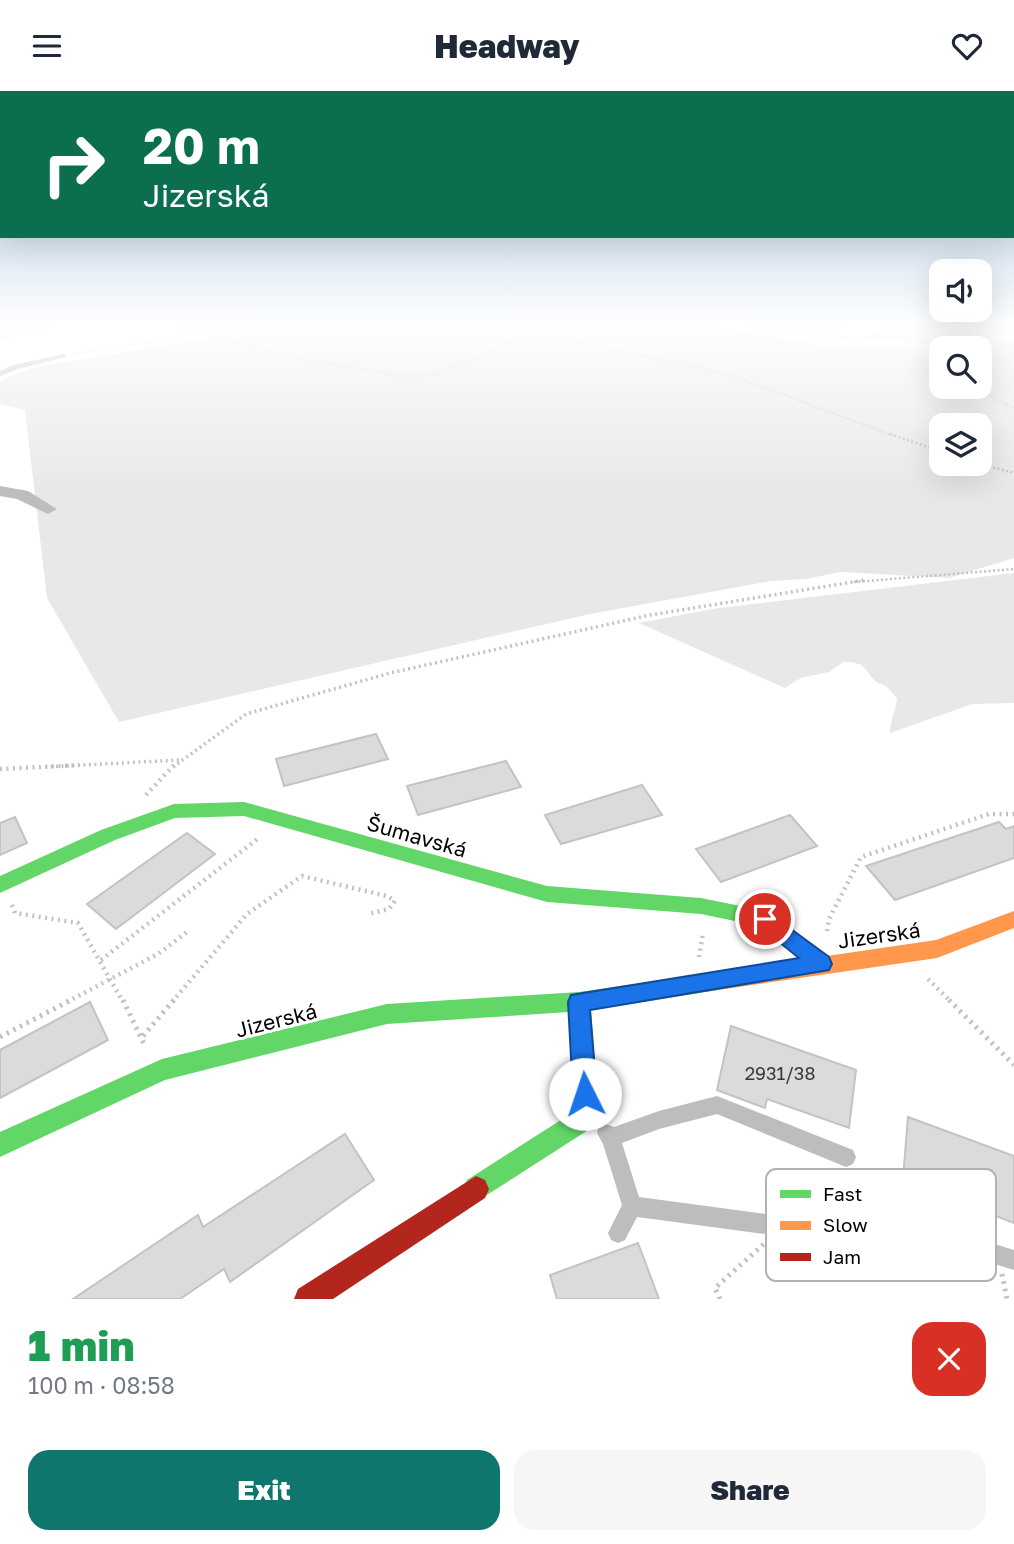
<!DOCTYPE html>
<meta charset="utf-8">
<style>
body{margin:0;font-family:"Golos Text",sans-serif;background:#f6f6f7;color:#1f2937;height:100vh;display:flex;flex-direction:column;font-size:26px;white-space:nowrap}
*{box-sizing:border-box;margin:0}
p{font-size:23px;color:#747a83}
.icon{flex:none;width:38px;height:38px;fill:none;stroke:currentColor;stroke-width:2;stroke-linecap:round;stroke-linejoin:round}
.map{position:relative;height:1208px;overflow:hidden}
.sheet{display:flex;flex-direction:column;background:#fff;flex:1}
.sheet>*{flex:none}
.guide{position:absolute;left:0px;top:0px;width:1015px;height:147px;box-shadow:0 7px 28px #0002;background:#0b6e4f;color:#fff;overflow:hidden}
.buttons{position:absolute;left:929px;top:168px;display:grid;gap:14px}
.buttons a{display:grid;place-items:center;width:63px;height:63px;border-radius:14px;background:#fff;box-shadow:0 7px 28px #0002;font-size:35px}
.pin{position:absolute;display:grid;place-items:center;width:60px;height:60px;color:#fff;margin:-30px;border:4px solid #fff;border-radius:50%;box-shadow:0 2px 7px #0007}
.me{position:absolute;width:77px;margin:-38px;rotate:356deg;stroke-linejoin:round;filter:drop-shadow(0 0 5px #0008)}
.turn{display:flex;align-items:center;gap:24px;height:147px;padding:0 28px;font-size:32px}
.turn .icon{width:91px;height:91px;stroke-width:2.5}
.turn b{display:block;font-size:49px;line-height:60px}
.round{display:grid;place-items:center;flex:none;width:74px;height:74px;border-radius:21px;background:#f6f6f7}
.overview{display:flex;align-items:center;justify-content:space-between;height:119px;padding:0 28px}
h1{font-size:42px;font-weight:800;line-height:52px;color:#1e9e55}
.button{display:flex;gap:14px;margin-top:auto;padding:14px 28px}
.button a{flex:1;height:80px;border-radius:21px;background:#0f766e;color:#fff;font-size:28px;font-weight:800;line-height:80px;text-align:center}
.button a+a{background:#f6f6f7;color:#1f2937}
header{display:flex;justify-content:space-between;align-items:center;height:91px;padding:0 28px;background:#fff;font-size:32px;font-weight:800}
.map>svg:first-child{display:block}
.green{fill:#e8e8e8;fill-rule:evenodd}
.building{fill:#dbdbdb;stroke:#c3c3c3;stroke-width:2}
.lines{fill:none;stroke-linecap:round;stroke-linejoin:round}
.path-far4{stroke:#c2c2c2;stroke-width:2;stroke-dasharray:1 2;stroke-linecap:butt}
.path-far3{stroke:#c2c2c2;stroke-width:2.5;stroke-dasharray:2 2.5;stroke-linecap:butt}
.path-far2{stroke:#c2c2c2;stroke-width:3.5;stroke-dasharray:2 3.5;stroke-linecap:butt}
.path-far1{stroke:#c2c2c2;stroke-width:4.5;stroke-dasharray:2 4.5;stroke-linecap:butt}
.path{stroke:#c2c2c2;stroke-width:5;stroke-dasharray:2.5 5;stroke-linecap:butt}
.lane{fill:#bdbdbd;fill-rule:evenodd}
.street{fill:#bdbdbd;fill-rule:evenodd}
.fast{fill:#63d668;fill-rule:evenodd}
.slow{fill:#ff974d;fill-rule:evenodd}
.jam{fill:#b3261e;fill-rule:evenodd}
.route{fill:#1a73e8;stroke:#114b97;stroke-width:2}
.labels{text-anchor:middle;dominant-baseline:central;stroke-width:6;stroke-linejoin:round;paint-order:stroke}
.near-number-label{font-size:18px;fill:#373737}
.near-street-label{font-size:21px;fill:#000;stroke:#fff}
.key{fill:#fff;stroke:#b2b2b2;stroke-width:2}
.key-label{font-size:19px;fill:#000}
</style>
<header><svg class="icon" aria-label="menu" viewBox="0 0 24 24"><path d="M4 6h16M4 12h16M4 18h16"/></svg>Headway<svg class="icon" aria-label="heart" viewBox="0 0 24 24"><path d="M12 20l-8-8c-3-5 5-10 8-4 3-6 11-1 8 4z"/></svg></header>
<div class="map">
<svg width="1014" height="1208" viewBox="0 0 1014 1208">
<rect width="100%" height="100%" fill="#fff"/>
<g class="green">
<path d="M0,230H75L0,249Z"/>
<path d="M158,230H686L821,254L911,257L937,254L873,246L871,242L896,230H993L996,236L991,247L966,246L953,252L1014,251V467L949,487L840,481L806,488L771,490L590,523L119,631L47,507L25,319L0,313V290L34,276L209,247ZM942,257H980V296H942ZM942,334H980V373H942Z"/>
<path d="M742,230H856L829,244L816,245L749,234Z"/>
<path d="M1014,482V612L972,613L890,642C890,629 896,620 897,607L886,595L876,591C864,578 865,570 843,571L829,581L801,587L785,597L639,532L712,518Z"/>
</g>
<g class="building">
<path d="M376,643L388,668L284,695L276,668Z"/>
<path d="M506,670L521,696L418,724L407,695Z"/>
<path d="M642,694L662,724L561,753L545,724Z"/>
<path d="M790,724L817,755L721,791L696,758Z"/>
<path d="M15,726L27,752L0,764V732Z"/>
<path d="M999,731L1006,738L1014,735V767L895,809L866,775Z"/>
<path d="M187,742L215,763L116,838L87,813Z"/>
<path d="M90,911L108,949L0,1007V959Z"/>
<path d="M731,935L856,979L849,1037L767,1008L765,1017L717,999Z"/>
<path d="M908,1026L1014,1065V1132L959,1111L958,1121L902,1100Z"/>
<path d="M345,1043L374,1089L230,1191L224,1178L180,1208H73L198,1124L203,1136Z"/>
<path d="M638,1152L659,1208H557L550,1184Z"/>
</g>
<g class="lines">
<g class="path-far4">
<path d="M202,230L205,242L367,233L519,232"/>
<path d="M469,230L486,231"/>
<path d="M715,230L830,246L901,247L950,257"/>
<path d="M518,232L583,237L631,230"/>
<path d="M542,233L550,242L582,252L727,283L895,345"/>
<path d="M73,263L205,242L292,267L403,285L430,284L477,267L549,230"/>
<path d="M972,296L1014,317"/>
</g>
<g class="path-far3">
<path d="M890,343L942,361"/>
<path d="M980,373L1014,382"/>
<path d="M854,491L1014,478"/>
</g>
<g class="path-far2">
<path d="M45,676L179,669"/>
<path d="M173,676L246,623L390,582L650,524L865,489"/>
</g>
<g class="path-far1">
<path d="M0,678L79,674"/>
<path d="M146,704L174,674"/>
<path d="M12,814L15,822L78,832L123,911"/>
<path d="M827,840L829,828L861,766L989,723H1014"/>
<path d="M699,866L703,842"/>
<path d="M101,869L260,746"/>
<path d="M928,888L951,911"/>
<path d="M67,911L158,863L187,841"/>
<path d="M172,911L247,823L302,785L387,805L395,810L389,818L368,823"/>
</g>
<g class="path">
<path d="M123,909L145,955"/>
<path d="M949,909L1014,974"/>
<path d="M143,945L174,909"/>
<path d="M0,946L71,909"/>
<path d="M1002,1183L1007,1208"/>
<path d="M720,1208L715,1197L765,1152"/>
</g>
<g class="lane">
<path d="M64,263L66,264V266L18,278L0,285V280L13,274Z"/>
<path d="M717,1005L853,1059L856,1066L853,1073L846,1076L717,1023L659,1038L622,1052L639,1106L998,1154L1014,1159V1179L998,1174L637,1126L625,1149L618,1152L611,1149L608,1142L622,1114L603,1053L597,1042L599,1035L606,1033L614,1036L659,1020Z"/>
</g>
<path class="street" d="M0,395L28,400L57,418L48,423L17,408L0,405Z"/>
<g class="fast">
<path d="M244,711L547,795L701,807L765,820L772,822L829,867L833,873L829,879L822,882L815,879L759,835L701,823L547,811L244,725L175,727L115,749L0,802V785L101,739L174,713Z"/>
<path d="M725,880L733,882L736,889L733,896L725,898L591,919L599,1026L596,1034L476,1111L467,1107L463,1098L467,1089L575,1020L569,921L387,933L165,989L0,1066V1041L162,968L387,913L579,901Z"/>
</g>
<path class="slow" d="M1014,820V837L937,867L725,898L717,896L714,889L717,882L725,880L936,849Z"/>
<path class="jam" d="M476,1085L485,1089L489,1098L485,1107L333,1208H294L298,1198Z"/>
</g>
<linearGradient id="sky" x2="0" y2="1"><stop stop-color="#95b6d6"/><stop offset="0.58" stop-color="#fff"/><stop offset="1" stop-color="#fff" stop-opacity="0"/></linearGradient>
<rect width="1014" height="399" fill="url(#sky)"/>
<path class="route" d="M765,819L829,866L832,873L829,879L590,919L597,1003L593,1011L585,1014L577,1011L573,1003L568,911L571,904L799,867L758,834L755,828L758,822Z"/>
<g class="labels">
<g class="near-number-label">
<text x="780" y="982">2931/38</text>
</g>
<g class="near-street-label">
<text transform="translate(417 745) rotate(16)">Šumavská</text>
<text transform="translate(879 844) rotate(-8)">Jizerská</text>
<text transform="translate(276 929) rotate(-14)">Jizerská</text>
</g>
</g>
<rect x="766" y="1078" width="230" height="112" rx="10" class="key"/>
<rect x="780" y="1099" width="31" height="8" fill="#63d668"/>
<rect x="780" y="1130" width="31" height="9" fill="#ff974d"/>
<rect x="780" y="1162" width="31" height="8" fill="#b3261e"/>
<g class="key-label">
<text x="823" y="1110">Fast</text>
<text x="823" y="1141">Slow</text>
<text x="823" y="1173">Jam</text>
</g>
</svg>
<div class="buttons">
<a><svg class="icon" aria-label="sound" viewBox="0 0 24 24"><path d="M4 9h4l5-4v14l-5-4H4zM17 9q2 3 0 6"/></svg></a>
<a><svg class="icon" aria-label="search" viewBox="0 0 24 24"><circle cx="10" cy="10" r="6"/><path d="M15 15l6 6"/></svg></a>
<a><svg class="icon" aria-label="layers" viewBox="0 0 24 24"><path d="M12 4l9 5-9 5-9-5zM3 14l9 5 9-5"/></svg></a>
</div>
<div class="pin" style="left:765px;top:828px;background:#d93025"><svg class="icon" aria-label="arrive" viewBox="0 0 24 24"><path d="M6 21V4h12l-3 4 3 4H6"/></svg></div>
<svg class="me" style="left:585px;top:1003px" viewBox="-20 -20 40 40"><circle r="19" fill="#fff"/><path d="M0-13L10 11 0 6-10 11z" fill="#1a73e8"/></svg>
<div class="guide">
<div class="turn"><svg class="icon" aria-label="right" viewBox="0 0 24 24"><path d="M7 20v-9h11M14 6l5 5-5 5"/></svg><div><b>20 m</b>Jizerská</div></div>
</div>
</div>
<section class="sheet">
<div class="overview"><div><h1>1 min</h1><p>100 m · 08:58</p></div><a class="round" style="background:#d93025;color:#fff"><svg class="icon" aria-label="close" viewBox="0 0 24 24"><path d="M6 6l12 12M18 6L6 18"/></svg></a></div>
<div class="button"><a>Exit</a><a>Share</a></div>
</section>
